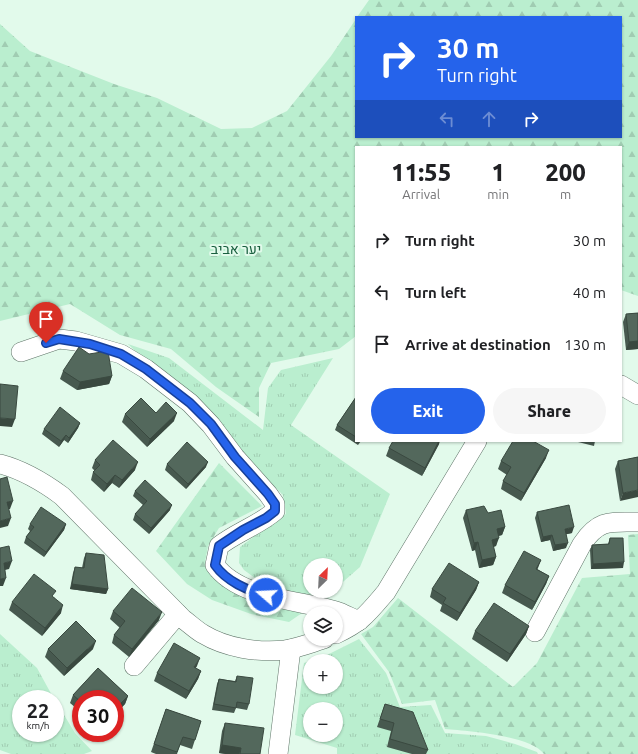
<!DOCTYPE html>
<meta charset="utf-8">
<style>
body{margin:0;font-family:Ubuntu,Heebo,sans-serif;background:#f6f6f6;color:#202124;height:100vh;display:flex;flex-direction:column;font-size:15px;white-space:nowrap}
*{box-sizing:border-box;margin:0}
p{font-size:13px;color:#757577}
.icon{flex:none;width:22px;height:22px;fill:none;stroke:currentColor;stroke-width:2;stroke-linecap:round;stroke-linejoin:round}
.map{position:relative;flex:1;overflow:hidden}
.drawer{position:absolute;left:355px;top:146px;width:267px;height:296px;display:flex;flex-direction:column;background:#fff;border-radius:0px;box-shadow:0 1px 3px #0004}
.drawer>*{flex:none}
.top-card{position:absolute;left:355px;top:16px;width:267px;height:122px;border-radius:0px;box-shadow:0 1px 3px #0004;background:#2563eb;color:#fff;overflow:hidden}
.needle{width:26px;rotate:24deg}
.buttons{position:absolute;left:303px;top:558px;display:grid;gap:8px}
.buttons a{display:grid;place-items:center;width:40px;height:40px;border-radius:50%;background:#fff;box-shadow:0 1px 3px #0004;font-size:20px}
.speed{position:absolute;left:12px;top:690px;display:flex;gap:8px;font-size:20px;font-weight:700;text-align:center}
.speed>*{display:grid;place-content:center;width:52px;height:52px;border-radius:50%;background:#fff;box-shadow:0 1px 3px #0004;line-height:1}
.speed small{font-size:10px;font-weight:400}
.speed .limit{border:6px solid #d22;background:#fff;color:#111}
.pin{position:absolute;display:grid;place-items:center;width:34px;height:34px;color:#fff;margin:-41px -17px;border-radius:50% 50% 50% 0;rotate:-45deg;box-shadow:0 0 4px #0007}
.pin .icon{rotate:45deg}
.me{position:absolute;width:44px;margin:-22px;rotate:289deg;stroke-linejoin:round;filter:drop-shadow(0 0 3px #0008)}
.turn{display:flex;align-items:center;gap:14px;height:84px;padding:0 16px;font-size:18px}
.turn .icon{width:52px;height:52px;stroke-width:2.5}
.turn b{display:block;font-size:28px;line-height:34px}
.lanes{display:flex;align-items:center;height:38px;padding:0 16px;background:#0003;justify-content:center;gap:20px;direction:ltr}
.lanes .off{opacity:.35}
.eta{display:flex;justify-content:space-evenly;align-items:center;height:68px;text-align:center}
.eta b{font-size:24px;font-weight:800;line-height:28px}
.primary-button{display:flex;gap:8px;margin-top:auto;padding:8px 16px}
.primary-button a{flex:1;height:46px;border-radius:24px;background:#2563eb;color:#fff;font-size:16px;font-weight:800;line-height:46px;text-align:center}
.primary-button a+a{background:#f6f6f6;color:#202124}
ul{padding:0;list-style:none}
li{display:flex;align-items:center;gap:12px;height:52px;padding:0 16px}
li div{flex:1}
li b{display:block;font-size:15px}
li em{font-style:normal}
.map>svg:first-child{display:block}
.grass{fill:url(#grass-tufts);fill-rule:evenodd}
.forest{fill:url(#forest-firs)}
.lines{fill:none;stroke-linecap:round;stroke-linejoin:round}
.minor-casing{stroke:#5f7468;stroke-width:20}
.minor{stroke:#fff;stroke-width:19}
.wall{fill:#47594f}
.shaded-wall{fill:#3a4940}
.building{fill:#53685c;stroke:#3a4940}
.route-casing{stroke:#184099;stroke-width:10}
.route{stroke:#2563eb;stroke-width:7}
.labels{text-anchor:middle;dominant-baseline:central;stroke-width:4;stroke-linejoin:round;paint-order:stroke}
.park-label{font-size:14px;fill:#195f3f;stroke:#e2faeb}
</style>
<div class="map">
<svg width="638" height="754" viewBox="0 0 638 754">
<defs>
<pattern id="grass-tufts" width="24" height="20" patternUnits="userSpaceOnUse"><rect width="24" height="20" fill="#baeecf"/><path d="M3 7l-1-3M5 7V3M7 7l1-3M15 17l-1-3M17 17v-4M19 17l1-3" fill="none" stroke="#a0ccb2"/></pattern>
<pattern id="forest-firs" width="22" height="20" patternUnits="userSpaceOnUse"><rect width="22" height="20" fill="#baeecf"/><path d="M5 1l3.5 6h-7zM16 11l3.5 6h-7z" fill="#a0ccb2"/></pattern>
</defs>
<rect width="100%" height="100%" fill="#e2faeb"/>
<g class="grass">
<path d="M128,344L169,358L263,430L268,388L281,370L333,358L291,425L390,494L360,567L336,588V565H310V591H333L327,596L283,592L263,584L244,570L239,563L240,547L273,522L286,514L283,495Z"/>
<path d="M0,634L37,668L54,699H21V733H55V700L75,733L92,751L84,754H11L0,750Z"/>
<path d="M359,639L386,673L400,707L431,705L445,733L486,736L515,744L537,752L538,754H337V748L295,735L304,663L329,654ZM310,661H336V687H310ZM310,709H336V735H310Z"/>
</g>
<g class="forest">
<path d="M369,0H638V296L621,290V147H356V336L339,349L271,363L259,388V417L216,387L171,349L120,335L70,304L0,321V24L30,51L114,84L157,98L221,129L252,128L287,111L331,56L356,19V137H621V17H357Z"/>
<path d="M219,463L262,506L219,528L208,546L205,562L216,580L252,600L302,613L289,622L251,614L212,600L187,584L156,551Z"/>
<path d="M638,534V754H544C530,735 467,731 445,729L435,700L402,704L389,672L361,634L373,627L398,598L513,687L537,663L582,578L630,574L628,535Z"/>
</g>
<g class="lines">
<g class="minor-casing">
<g id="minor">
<path d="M21,352L59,339L76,341L121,354L146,369L190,403L211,425L235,457L268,494L275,504V511C259,525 237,532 219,546L215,565C239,599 302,600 339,612C346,615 352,618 359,621"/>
<path d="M621,385L638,395"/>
<path d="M0,464C23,470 43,482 62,496L183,619C190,624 196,630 203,634C226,648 258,653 285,650C298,648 311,643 324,639"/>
<path d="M535,632L582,544C599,519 610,522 638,522"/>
<path d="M336,634C362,622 368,613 386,592L477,441"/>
<path d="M134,666L178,614"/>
<path d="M278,754L291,649"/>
</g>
</g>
<use href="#minor" class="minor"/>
</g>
<g class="wall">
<path d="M638,313V349L626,350L623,322L626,314Z"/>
<path d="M63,371L112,376L109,384L77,390L60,379Z"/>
<path d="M356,397V441H361L358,445L335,430L337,425Z"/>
<path d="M156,413L174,421L147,447L122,422L125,414Z"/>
<path d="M80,423L78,428L68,443L64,440L59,447L42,434L44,429Z"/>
<path d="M574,441H595L594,446Z"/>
<path d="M439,444L422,476L386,456L389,448Z"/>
<path d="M638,457L620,501L615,469L618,461Z"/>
<path d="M546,458L521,501L501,489L503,481L507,475L498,469L501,461Z"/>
<path d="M95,460L135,470L119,488L112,483L104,492L91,480L93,472L95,471L92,468Z"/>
<path d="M167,464L206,467L186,489L165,470Z"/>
<path d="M135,491L170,510L149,534L133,520L135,514L143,505L133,496Z"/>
<path d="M466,510L488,513L505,527L502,535L498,536L496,546L493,547L496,557L493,565L479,568L475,550L472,551L463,518Z"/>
<path d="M537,512L572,533L566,534V548L553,551L550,540L541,542L535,518Z"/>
<path d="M30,524H66L64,530L44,557L24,543L26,537L30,531L28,529Z"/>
<path d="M610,538L623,568L591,569L590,550L592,545L608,544Z"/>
<path d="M86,553L108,589L106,594L70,589L73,573L75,567L82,568L84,558Z"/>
<path d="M541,560L537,569L549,576L546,584L532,610L502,593L505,585Z"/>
<path d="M479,582L476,590L457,621L440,611L442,605L430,597L432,589Z"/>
<path d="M54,597L61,613L42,636L9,610L12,602Z"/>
<path d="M113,611L159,620L129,657L112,643L114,635L120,628L110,619Z"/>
<path d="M529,626L526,634L507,662L472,639L475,631Z"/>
<path d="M48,649H93L64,676L45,657Z"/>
<path d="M197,666L195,668L201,671L198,679L186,699L154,681L157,673Z"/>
<path d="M98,668L128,696L125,704L120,709L123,712L120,720L115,726V699H81V720L74,714L76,708L70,703L73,695Z"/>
<path d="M237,676L249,704L247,710L236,708L234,713L212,710L217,684L219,679L235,681Z"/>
<path d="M385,704L428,750L426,754H412L387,747L391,731L377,727Z"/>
<path d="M166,709L201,721L192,749L180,745L177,754H156L151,752Z"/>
<path d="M225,723L260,754H226L219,753L222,731Z"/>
</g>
<g class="shaded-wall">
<path d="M638,341V349L626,350L629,342Z"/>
<path d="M112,376L109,384L77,390L80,382Z"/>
<path d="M177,413L174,421L147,447L150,439Z"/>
<path d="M0,418L15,419L12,427L0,426Z"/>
<path d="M80,423L78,428L68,443L69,438Z"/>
<path d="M66,435L64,440L59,447L61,441Z"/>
<path d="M439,441H440L439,444L422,476L425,468Z"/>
<path d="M549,450L546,458L521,501L524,493Z"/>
<path d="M138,462L135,470L119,488L122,480Z"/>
<path d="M208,462L206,467L186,489L188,484Z"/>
<path d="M115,475L112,483L104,492L107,484Z"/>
<path d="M638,490V497L620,501L623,493Z"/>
<path d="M13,501L10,509L4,510L7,502Z"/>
<path d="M172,505L170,510L149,534L151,528Z"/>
<path d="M11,518L8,526L0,528V521Z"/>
<path d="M66,524L64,530L44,557L46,552Z"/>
<path d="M505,527L502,535L494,537L497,529Z"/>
<path d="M574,527L572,533L563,535L565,529Z"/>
<path d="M552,535L550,540L541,542L543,537Z"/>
<path d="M499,538L496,546L489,548L492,540Z"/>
<path d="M478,542L475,550L472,551L474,543Z"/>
<path d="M568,543L566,548L553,551L555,545Z"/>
<path d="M496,557L493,565L479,568L482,560Z"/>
<path d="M541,560L538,568L533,577L536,569Z"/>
<path d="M12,561L9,569L1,571L4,563Z"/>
<path d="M624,562L623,568L591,569L593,564Z"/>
<path d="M549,576L546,584L532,610L535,602Z"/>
<path d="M6,578L3,586H0V579Z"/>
<path d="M479,582L476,590L457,621L460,613Z"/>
<path d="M72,584L108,589L106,594L70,589Z"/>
<path d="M63,605L61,613L42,636L45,628Z"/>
<path d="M162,612L159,620L129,657L132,649Z"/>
<path d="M529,626L526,634L507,662L510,654Z"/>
<path d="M96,641L93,649L64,676L67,668Z"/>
<path d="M200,658L197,666L191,675L194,667Z"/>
<path d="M201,671L198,679L186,699L189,691Z"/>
<path d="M128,696L125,704L115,714L117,707Z"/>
<path d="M123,712L120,720L115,726V721Z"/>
<path d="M222,745L241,748L239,754H226L219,753Z"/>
</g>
<g class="building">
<path d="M638,313V341L629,342L626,314Z"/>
<path d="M79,347L89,354L108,351L112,376L80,382L63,371Z"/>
<path d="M0,384L18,386L15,419L0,418Z"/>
<path d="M356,397V437L337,425Z"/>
<path d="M141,398L156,413L166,402L177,413L150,439L125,414Z"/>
<path d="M60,407L80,423L69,438L66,435L61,441L44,429Z"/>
<path d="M113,440L138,462L122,480L115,475L107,484L93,472L100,465L95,460Z"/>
<path d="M393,441H439L425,468L389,448Z"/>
<path d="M513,441H533L549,450L524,493L503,481L511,467L501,461Z"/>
<path d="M187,442L208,462L188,484L167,464Z"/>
<path d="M638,457V490L623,493L618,461Z"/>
<path d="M7,477L13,501L7,502L11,518L0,521V479Z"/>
<path d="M145,480L172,505L151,528L135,514L147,501L135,491Z"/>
<path d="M569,505L574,527L565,529L568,543L555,545L552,535L543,537L537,512Z"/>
<path d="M484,506L488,513L501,510L505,527L497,529L499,538L492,540L496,557L482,560L478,542L474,543L466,510Z"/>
<path d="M41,507L66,524L46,552L26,537L34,527L30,524Z"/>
<path d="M610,538H623L624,562L593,564L592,545L609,544Z"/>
<path d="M9,546L12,561L4,563L6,578L0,579V548Z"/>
<path d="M524,551L541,560L536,569L549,576L535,602L505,585Z"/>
<path d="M86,553L104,555L108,589L72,584L75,567L84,568Z"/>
<path d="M449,563L479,582L460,613L443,603L446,598L432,589Z"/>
<path d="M34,574L56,591L52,596L63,605L45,628L12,602Z"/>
<path d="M132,588L162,612L132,649L114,635L125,621L113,611Z"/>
<path d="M494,603L529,626L510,654L475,631Z"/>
<path d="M76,621L96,641L67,668L48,649Z"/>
<path d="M174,643L200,658L194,667L201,671L189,691L157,673Z"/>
<path d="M98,668L128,696L117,707L123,712L115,721V699H81V710L77,706L81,702L73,695Z"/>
<path d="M237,676L253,678L249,704L237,702L236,708L214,704L219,679L236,682Z"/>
<path d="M385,704L413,712L428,750L390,739L394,723L380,719Z"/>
<path d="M166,709L201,721L195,740L183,737L177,752L154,744Z"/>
<path d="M225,723L264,728L260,754H240L241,748L222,745Z"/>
</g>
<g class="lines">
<g class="route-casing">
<path id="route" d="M46,343L59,339L90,344L121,354L146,369L190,403L211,424L235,457L268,494L275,504V511L266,518L243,530L219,546L215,565C226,581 248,591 266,595"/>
</g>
<use href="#route" class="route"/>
</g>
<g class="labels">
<g class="park-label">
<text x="236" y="249">יער אביב</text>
</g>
</g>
</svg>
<div class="buttons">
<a><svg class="needle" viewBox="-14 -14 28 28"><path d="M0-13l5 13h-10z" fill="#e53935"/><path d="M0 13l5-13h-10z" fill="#757577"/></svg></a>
<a><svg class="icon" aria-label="layers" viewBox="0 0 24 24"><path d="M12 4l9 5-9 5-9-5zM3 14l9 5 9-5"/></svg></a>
<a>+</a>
<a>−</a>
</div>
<div class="speed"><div>22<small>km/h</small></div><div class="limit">30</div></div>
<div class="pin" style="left:46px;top:343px;background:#d93025"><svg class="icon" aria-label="arrive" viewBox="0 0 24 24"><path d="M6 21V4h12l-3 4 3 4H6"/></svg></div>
<svg class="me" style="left:266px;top:595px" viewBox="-20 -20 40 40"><circle r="17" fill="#2563eb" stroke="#fff" stroke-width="3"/><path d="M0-11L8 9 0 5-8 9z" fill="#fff"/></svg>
<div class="top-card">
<div class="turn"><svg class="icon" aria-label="right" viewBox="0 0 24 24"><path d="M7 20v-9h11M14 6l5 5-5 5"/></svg><div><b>30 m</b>Turn right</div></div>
<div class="lanes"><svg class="icon off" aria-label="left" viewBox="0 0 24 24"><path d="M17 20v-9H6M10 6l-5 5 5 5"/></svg><svg class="icon off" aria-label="ahead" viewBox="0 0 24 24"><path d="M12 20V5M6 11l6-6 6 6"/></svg><svg class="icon" aria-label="right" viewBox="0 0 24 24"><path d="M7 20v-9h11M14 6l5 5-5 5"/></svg></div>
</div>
<section class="drawer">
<div class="eta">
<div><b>11:55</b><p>Arrival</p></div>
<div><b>1</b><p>min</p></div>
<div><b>200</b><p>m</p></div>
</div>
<ul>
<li><svg class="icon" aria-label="right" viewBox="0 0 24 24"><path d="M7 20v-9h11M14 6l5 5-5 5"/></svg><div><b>Turn right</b></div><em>30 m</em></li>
<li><svg class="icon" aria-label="left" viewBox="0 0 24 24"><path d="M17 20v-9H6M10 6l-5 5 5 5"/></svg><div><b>Turn left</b></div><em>40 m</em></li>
<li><svg class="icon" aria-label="arrive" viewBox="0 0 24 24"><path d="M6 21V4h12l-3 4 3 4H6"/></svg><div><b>Arrive at destination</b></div><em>130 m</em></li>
</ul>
<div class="primary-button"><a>Exit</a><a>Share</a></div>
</section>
</div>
